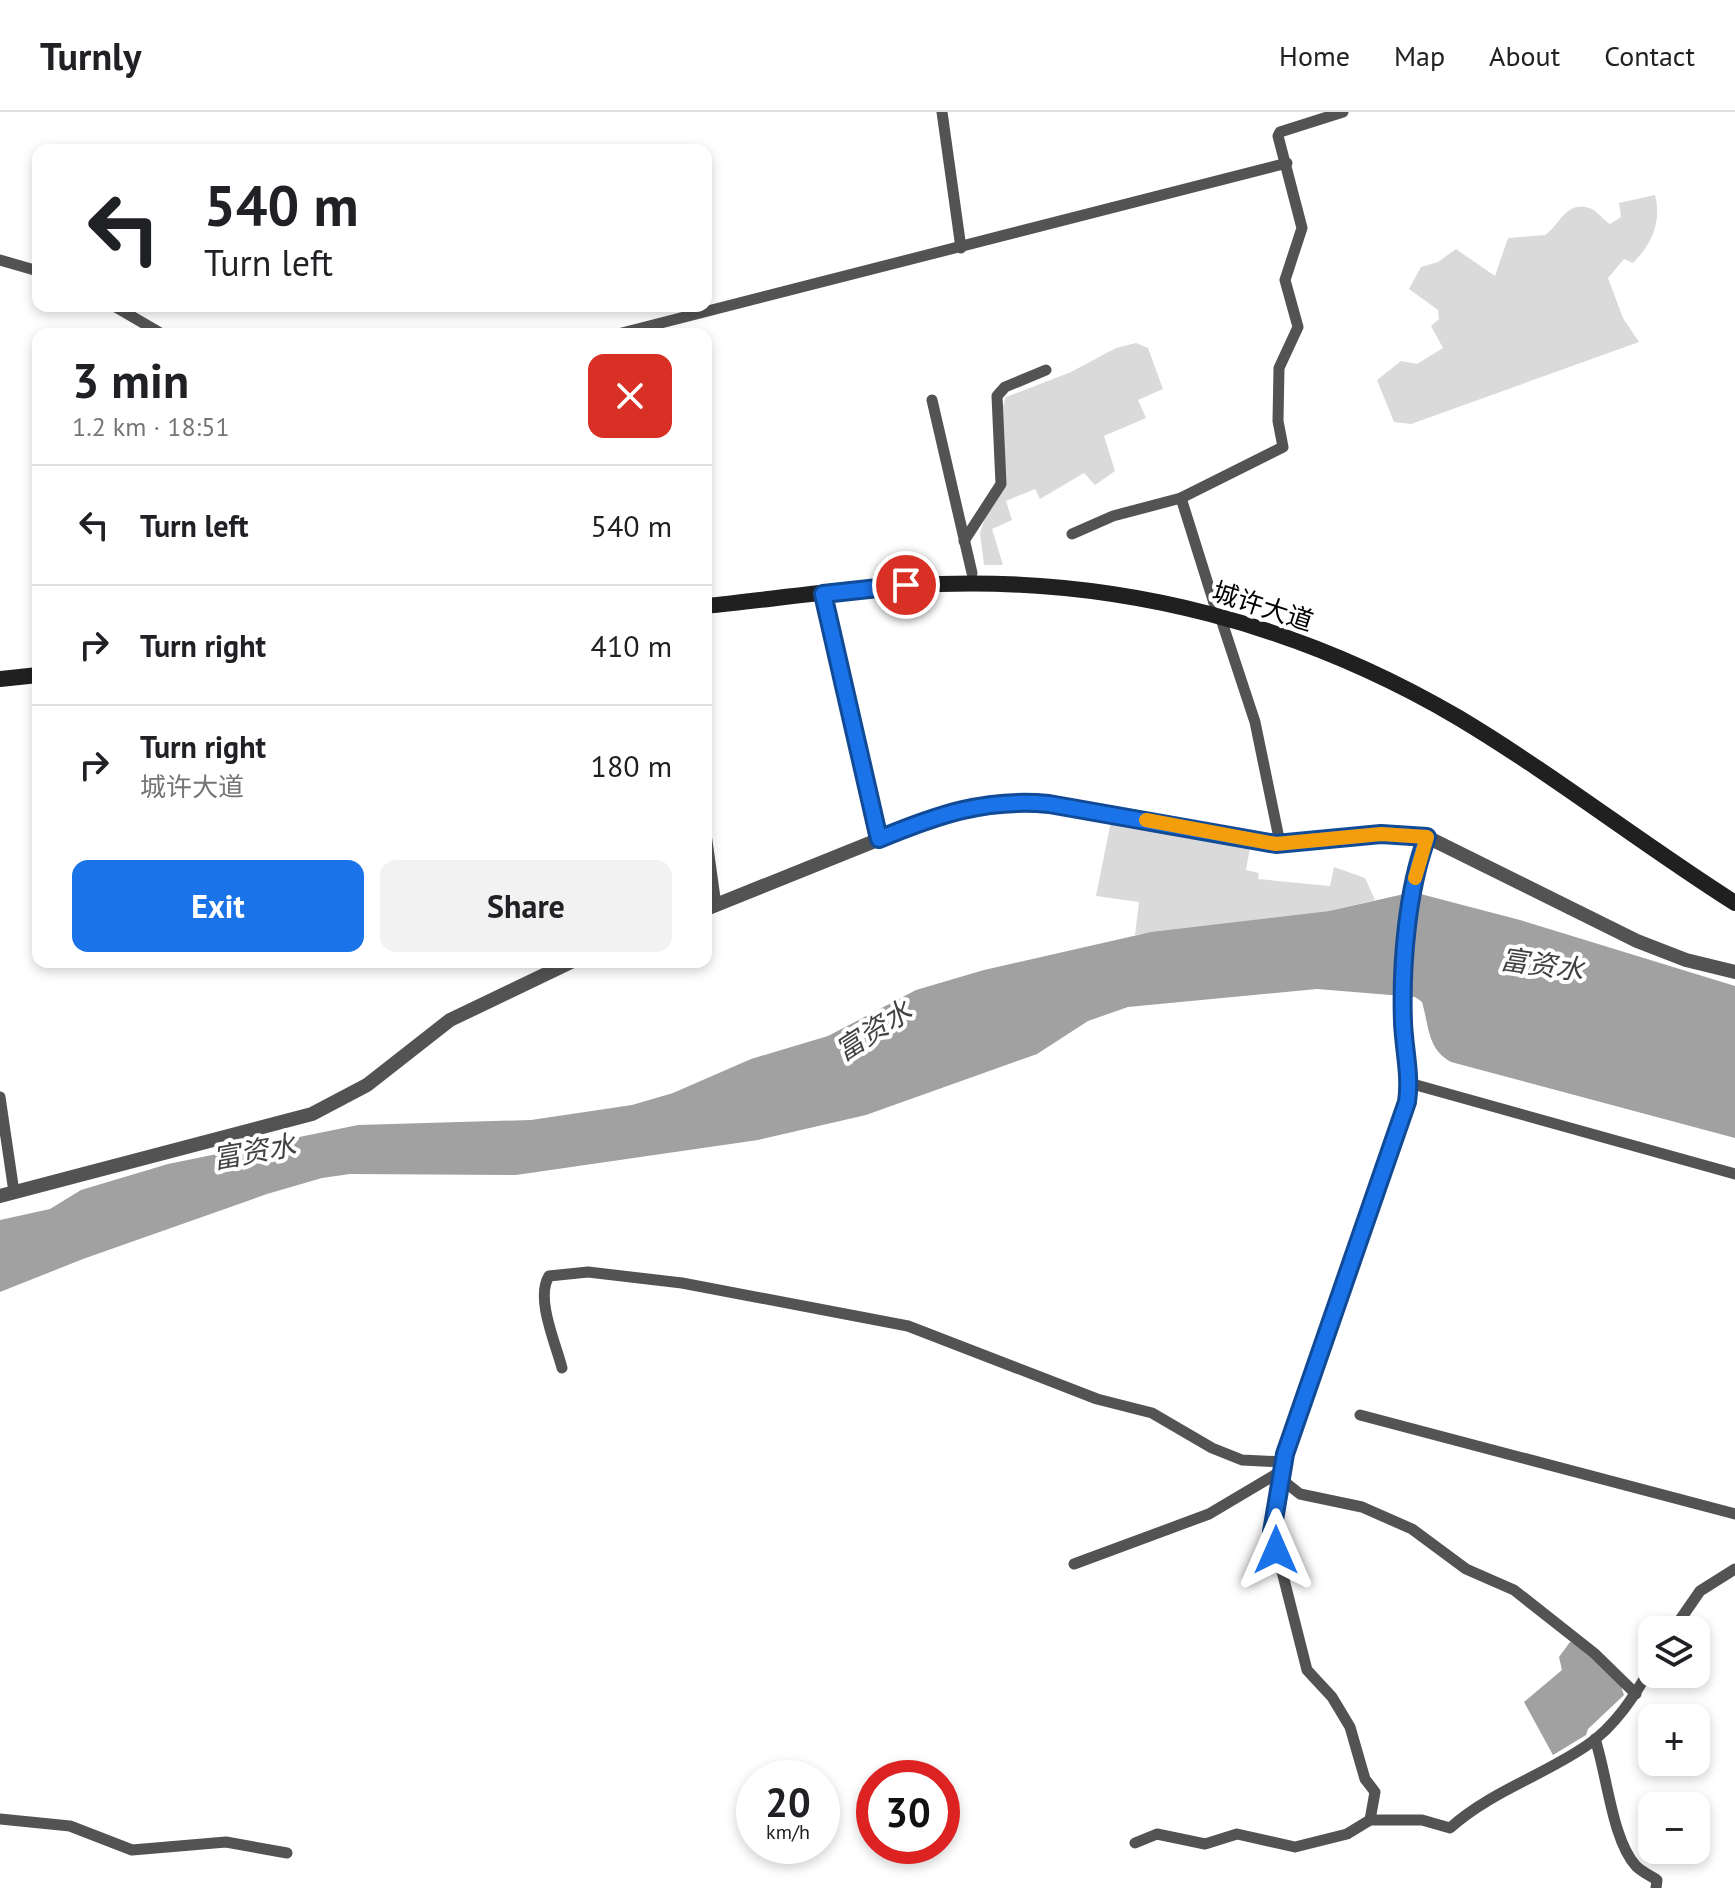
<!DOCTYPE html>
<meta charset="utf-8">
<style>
body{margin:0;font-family:"PT Sans","Noto Sans SC",sans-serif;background:#f2f2f2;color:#202124;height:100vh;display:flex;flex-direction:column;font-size:30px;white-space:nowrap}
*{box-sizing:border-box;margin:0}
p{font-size:26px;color:#757577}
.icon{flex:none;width:44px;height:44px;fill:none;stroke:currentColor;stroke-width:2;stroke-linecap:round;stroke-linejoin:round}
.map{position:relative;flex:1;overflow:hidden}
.sheet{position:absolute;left:32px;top:216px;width:680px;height:640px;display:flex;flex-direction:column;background:#fff;border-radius:16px;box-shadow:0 4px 12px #0003}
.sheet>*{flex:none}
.banner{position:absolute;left:32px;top:32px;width:680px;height:168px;border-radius:16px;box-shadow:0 4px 12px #0003;background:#fff;color:#202124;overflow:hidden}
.controls{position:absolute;left:1638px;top:1504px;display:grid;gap:16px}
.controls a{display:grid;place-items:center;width:72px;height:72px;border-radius:16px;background:#fff;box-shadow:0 4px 12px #0003;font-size:40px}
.speed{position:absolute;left:736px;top:1648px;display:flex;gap:16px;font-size:40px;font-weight:700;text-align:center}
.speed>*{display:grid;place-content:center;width:104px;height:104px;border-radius:50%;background:#fff;box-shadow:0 4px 12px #0003;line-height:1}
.speed small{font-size:20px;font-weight:400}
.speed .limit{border:12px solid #d22;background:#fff;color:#111}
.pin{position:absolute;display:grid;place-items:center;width:68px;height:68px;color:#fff;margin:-34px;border:4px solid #fff;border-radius:50%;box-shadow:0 2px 8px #0007}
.me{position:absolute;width:88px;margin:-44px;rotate:0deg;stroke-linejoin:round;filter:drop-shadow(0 0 6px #0008)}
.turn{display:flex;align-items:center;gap:28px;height:168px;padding:0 40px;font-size:36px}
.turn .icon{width:104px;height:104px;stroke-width:2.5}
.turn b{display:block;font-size:56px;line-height:68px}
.round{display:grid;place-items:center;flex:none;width:84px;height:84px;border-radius:16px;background:#f2f2f2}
.head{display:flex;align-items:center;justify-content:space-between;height:136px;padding:0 40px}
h1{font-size:48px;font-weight:700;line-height:60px}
.primary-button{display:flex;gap:16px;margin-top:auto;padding:16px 40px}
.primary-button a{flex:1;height:92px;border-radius:16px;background:#1a73e8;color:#fff;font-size:32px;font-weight:700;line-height:92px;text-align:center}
.primary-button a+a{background:#f2f2f2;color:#202124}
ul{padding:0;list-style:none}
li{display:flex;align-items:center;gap:24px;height:120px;padding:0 40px;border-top:2px solid #e0e0e0}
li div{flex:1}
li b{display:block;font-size:30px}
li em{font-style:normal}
header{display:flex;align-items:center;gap:48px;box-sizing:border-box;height:112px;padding:0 40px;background:#fff;border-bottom:2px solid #e0e0e0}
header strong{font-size:38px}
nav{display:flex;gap:44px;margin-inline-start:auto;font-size:28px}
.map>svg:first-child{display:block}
.green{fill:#dadada}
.water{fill:#a1a1a1}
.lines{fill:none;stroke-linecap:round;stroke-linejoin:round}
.minor{stroke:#535353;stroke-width:11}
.tertiary{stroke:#535353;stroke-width:14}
.secondary{stroke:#202020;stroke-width:16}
.route-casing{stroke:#114b97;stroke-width:20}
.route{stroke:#1a73e8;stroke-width:14}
.slow{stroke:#f59e0b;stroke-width:14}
.labels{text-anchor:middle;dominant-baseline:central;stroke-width:8;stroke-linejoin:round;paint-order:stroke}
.street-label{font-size:26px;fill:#000;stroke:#fff}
.water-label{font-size:28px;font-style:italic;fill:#424242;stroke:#fff}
</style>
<header>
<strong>Turnly</strong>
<nav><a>Home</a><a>Map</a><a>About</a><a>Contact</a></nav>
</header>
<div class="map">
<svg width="1735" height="1776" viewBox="0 0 1735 1776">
<rect width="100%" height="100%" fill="#fff"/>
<g class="green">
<path d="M1655,83C1662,109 1652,132 1633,151L1624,147L1608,166L1623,206L1639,230L1411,312L1394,310L1377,268L1401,249L1417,252L1443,236L1431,214L1439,207L1438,198L1409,177L1421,155L1438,150L1456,137L1495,164L1508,126L1545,123C1560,113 1565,89 1589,96C1597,98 1603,108 1610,112L1621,105L1619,91Z"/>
<path d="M1136,231L1148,236L1163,277L1138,288L1146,306L1104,324L1115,359L1095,373L1084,361L1040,387L1035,377L1006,389L1012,408L992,417L1003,453H984L980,421L985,406L1001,381V300L1006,285L1071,260L1116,236Z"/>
<path d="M1111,709L1250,736L1246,758L1259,761L1258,767L1330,774L1334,755L1365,766L1375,788L1329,799L1135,823L1139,790L1096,784Z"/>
</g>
<g class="water">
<path d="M1413,780L1520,808L1735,874V1026L1451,950C1427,937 1429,913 1422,890L1415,885L1317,877L1128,895L1088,909L1037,942L866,1003L758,1028L516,1063L350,1062L322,1066L267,1082L83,1147L0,1180V1108L50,1097L81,1078L168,1052L358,1013L531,1008L632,993L673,981L751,947L828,924L916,878L984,858L1151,820L1329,799Z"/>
<path d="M1570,1530L1576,1531L1621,1574L1624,1583L1588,1617L1586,1623L1553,1643L1524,1590L1562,1558L1559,1545Z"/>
</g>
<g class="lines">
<g class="minor">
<path d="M942,0L961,136"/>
<path d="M0,148L38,159"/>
<path d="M114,194L162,222"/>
<path d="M618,222L1287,51"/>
<path d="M932,288L972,461"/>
<path d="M1181,386L1214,491"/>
<path d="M1072,422L1113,404L1181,386L1283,335L1278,309L1279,256L1298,215L1285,168L1302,116L1278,24L1280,20L1343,0"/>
<path d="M964,429L1001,372L997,284L1005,275L1046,258"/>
<path d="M823,482L879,727"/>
<path d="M1220,504L1255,610L1280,731"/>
<path d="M706,722L716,793"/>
<path d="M1409,971L1735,1062"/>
<path d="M0,985L14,1080"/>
<path d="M562,1256C556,1232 535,1186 549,1164L588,1160L682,1171L908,1214L1097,1287L1152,1301L1212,1336L1242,1348L1284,1350"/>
<path d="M1360,1303L1735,1402"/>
<path d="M1281,1367L1300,1382L1362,1395L1412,1417L1466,1457L1514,1478L1594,1541L1636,1582"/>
<path d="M1074,1452L1209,1402L1283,1358"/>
<path d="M1673,1518L1700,1479L1735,1457"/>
<path d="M1595,1627C1607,1662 1612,1728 1636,1754C1642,1760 1651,1764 1657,1768L1656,1776"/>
<path d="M0,1707L70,1714L132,1738L226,1730L287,1741"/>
<path d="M1370,1708L1375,1680L1365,1667L1350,1615L1332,1585L1307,1558L1272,1420L1285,1342L1407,990C1412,963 1404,937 1403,910C1400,854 1407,777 1427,725"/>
<path d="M1135,1731L1157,1722L1205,1732L1237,1722L1295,1735L1347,1722L1370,1708H1422L1450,1716C1490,1680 1542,1664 1586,1634C1615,1615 1635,1583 1652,1554"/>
</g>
<g class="tertiary">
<path d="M706,797L952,698L997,690H1030L1276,732L1381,722L1427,725L1637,829L1686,848L1735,860"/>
<path d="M0,1084L312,1002L367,973L450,908L571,850"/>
</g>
<g class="secondary">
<path d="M706,494C784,486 862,474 940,472C1124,466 1301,513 1459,606C1554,663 1642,732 1735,791"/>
<path d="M0,567L38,563"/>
</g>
</g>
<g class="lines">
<g class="route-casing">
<path id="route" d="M906,473L823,482L879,727C937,703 985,686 1049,692L1276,732L1381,722L1427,725C1407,777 1401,854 1403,910C1404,937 1411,963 1407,990L1285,1342L1272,1420L1276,1438"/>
</g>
<use href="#route" class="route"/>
<path class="slow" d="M1146,708L1276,732L1381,722L1427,725L1415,766"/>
</g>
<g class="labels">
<g class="street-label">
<text transform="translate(1263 494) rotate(18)">城许大道</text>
</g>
<g class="water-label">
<text transform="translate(1542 852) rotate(8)">富资水</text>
<text transform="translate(873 918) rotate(-33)">富资水</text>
<text transform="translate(254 1039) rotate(-10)">富资水</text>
</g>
</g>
</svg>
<div class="controls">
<a><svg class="icon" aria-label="layers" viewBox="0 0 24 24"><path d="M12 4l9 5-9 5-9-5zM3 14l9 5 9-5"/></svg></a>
<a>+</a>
<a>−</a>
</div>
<div class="speed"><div>20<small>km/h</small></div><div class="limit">30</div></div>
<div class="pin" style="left:906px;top:473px;background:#d93025"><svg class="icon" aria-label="arrive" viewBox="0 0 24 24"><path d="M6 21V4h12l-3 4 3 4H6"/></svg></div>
<svg class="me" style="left:1276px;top:1438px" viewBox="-20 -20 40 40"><path d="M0-17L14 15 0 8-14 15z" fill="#1a73e8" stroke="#fff" stroke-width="4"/></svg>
<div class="banner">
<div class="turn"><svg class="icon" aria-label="left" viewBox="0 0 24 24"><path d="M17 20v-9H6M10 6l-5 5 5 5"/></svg><div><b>540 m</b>Turn left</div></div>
</div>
<section class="sheet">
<div class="head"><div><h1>3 min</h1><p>1.2 km · 18:51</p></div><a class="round" style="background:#d93025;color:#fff"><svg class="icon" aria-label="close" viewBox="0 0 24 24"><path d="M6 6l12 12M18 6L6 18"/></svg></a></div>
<ul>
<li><svg class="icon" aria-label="left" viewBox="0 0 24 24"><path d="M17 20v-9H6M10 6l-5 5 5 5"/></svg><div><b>Turn left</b></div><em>540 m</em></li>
<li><svg class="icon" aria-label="right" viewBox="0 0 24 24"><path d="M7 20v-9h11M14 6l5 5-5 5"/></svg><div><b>Turn right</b></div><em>410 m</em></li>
<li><svg class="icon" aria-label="right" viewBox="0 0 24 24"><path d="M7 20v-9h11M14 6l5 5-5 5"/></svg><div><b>Turn right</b><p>城许大道</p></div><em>180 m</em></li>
</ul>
<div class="primary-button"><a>Exit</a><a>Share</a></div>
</section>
</div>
